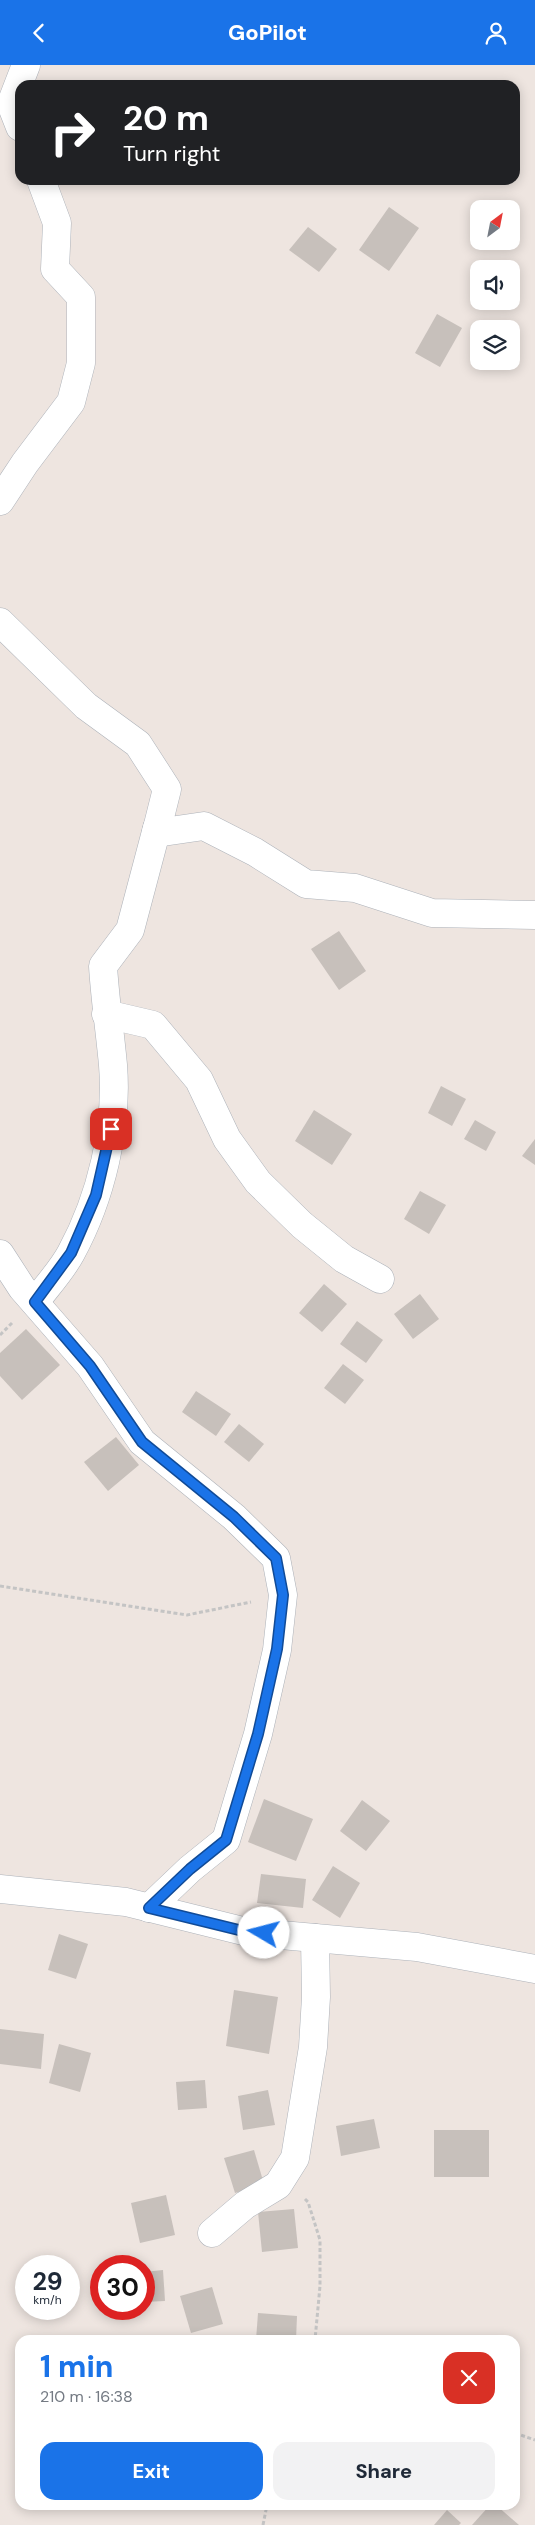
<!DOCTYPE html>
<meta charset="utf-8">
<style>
body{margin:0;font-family:"DM Sans",sans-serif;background:#f2f2f3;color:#1f2937;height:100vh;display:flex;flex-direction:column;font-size:19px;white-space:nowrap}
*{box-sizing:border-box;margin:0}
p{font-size:16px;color:#747a83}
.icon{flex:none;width:28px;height:28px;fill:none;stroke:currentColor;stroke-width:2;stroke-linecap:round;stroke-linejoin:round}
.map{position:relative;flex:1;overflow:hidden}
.details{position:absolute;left:15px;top:2270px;width:505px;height:175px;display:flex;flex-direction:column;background:#fff;border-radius:15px;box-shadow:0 2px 12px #0003}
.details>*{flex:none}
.hud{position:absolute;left:15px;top:15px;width:505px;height:105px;border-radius:15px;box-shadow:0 2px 12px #0003;background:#202124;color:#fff;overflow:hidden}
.needle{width:32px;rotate:32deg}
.controls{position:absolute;left:470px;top:135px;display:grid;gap:10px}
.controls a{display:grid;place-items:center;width:50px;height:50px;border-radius:10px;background:#fff;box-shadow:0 2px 12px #0003;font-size:25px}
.speed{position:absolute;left:15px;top:2190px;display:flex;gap:10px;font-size:25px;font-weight:700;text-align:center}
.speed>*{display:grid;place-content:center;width:65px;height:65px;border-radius:50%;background:#fff;box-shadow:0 2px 12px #0003;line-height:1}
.speed small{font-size:12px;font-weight:400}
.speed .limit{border:8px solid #d22;background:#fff;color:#111}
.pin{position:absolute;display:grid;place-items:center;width:42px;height:42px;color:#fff;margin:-21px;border-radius:10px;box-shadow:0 2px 8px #0006}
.me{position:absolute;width:55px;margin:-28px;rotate:278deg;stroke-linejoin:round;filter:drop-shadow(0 0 4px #0008)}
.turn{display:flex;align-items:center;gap:18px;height:105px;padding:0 25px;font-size:22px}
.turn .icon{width:65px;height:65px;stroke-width:2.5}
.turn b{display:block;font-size:35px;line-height:42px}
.round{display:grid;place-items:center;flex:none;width:52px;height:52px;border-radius:15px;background:#f2f2f3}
.headline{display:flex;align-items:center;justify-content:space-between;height:85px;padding:0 25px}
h1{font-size:30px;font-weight:800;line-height:38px;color:#1a73e8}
.primary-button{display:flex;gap:10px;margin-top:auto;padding:10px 25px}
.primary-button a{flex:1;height:58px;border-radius:15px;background:#1a73e8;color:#fff;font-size:20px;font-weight:800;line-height:58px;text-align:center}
.primary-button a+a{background:#f2f2f3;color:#1f2937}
header{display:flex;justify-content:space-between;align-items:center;height:65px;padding:0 25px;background:#1a73e8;color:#fff;font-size:22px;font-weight:800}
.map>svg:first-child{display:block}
.building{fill:#c7c0bb}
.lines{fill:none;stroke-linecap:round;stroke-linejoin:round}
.street-casing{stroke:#adb2b9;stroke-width:29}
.path{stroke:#c4c4c4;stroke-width:3;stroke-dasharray:4 2.5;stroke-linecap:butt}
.street{stroke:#fff;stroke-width:28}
.route-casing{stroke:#114b97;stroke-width:12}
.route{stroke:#1a73e8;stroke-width:9}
</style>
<header><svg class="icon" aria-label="back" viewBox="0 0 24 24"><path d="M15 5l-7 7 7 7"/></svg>GoPilot<svg class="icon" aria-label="person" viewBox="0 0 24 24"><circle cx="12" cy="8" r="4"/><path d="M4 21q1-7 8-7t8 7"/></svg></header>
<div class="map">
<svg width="535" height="2460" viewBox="0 0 535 2460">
<rect width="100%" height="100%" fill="#eee5e0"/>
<g class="building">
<path d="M389,142L419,163L389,206L359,185Z"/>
<path d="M308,162L337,184L319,207L289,185Z"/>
<path d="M437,249L462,263L440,302L415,288Z"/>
<path d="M339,866L366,906L339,925L311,884Z"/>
<path d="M441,1021L466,1034L452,1061L428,1048Z"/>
<path d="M314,1045L352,1069L332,1100L295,1076Z"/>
<path d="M475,1055L496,1067L486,1086L464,1074Z"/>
<path d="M535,1074V1100L522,1091Z"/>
<path d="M420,1126L446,1140L429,1169L404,1154Z"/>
<path d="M324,1219L347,1239L322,1267L299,1248Z"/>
<path d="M420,1229L439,1254L413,1274L394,1249Z"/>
<path d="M357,1256L383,1275L366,1298L340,1279Z"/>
<path d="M26,1264L60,1300L22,1335L0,1311V1288Z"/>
<path d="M343,1299L364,1315L345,1339L324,1323Z"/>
<path d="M196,1326L231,1349L216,1371L182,1347Z"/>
<path d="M239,1359L264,1379L249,1397L224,1377Z"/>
<path d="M116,1372L139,1400L108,1426L84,1397Z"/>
<path d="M264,1734L313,1754L296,1796L248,1777Z"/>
<path d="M362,1735L390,1756L366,1786L340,1766Z"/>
<path d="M333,1801L360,1818L340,1853L312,1835Z"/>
<path d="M261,1809L306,1814L303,1843L257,1838Z"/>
<path d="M59,1869L88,1879L76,1914L48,1905Z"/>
<path d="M234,1925L278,1932L269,1989L226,1981Z"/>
<path d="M0,1964L44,1969L41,2004L0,1999Z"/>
<path d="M59,1979L91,1988L80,2027L49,2018Z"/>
<path d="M205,2015L207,2043L178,2045L176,2017Z"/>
<path d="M268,2025L275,2060L243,2065L238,2031Z"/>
<path d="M374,2054L380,2083L341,2091L336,2061Z"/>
<rect x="434" y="2065" width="55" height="47"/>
<path d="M254,2085L264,2119L235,2128L224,2093Z"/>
<path d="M166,2130L175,2170L140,2178L131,2138Z"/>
<path d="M294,2144L298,2183L262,2187L258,2147Z"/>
<path d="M163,2205L165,2236L144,2237V2207Z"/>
<path d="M212,2222L223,2259L191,2268L180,2231Z"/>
<path d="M258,2248L297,2251L296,2275H256Z"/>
<path d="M490,2440H496L519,2460H472Z"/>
<path d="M447,2445L461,2458L459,2460H434Z"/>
</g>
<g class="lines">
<g class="street-casing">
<g id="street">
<path d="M20,62L11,39L26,0"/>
<path d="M0,436L25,398L71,337L81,298V232L55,204L57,158L41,115"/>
<path d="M0,557L86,641L138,679L167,724L156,768L204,761L255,787L306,819L355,823L432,848L535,850"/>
<path d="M106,949L153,960L199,1015L227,1074L258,1117L302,1160L344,1194L380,1214"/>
<path d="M0,1189L22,1223L90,1301L142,1377L234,1452L276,1493L283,1530L277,1585L258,1669L226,1775L190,1804L149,1843"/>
<path d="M35,1237C47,1221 62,1205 71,1188C101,1133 118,1062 113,1000C110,967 105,934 103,901L130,865L157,763"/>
<path d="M0,1824L126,1837L247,1867L417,1882L535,1904"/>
<path d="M212,2168L245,2140L278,2120L295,2093L313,1982L316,1932L315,1873"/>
</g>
</g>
<g class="path">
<path d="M0,1270L12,1258"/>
<path d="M0,1521L187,1550L251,1537"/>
<path d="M305,2134L308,2137L320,2175V2221L315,2275"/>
<path d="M515,2368L535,2375"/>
<path d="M263,2460L267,2440"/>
</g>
<use href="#street" class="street"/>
</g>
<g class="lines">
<g class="route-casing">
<path id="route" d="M111,1064L96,1130L71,1188L35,1237L90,1301L142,1377L234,1452L276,1493L283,1530L277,1584L258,1669L226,1775L190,1804L149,1843L247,1867L264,1868"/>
</g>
<use href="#route" class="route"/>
</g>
</svg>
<div class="controls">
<a><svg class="needle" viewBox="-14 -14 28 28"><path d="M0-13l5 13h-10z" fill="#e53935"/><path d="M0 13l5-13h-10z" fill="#747a83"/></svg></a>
<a><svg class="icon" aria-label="sound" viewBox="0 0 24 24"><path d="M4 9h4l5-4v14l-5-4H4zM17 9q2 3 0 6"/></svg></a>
<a><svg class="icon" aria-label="layers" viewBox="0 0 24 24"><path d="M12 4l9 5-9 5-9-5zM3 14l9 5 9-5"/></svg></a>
</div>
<div class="speed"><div>29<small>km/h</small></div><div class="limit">30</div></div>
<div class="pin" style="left:111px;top:1064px;background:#d93025"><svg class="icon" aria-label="arrive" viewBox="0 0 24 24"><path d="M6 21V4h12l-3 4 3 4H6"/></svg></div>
<svg class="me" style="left:264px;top:1868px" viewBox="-20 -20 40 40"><circle r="19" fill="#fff"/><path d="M0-13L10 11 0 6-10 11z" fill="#1a73e8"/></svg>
<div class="hud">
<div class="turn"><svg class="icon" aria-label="right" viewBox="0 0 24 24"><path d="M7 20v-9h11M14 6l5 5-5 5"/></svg><div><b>20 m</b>Turn right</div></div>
</div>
<section class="details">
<div class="headline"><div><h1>1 min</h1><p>210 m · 16:38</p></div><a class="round" style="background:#d93025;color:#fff"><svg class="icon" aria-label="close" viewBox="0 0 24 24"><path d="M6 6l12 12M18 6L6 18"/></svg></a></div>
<div class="primary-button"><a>Exit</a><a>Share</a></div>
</section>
</div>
